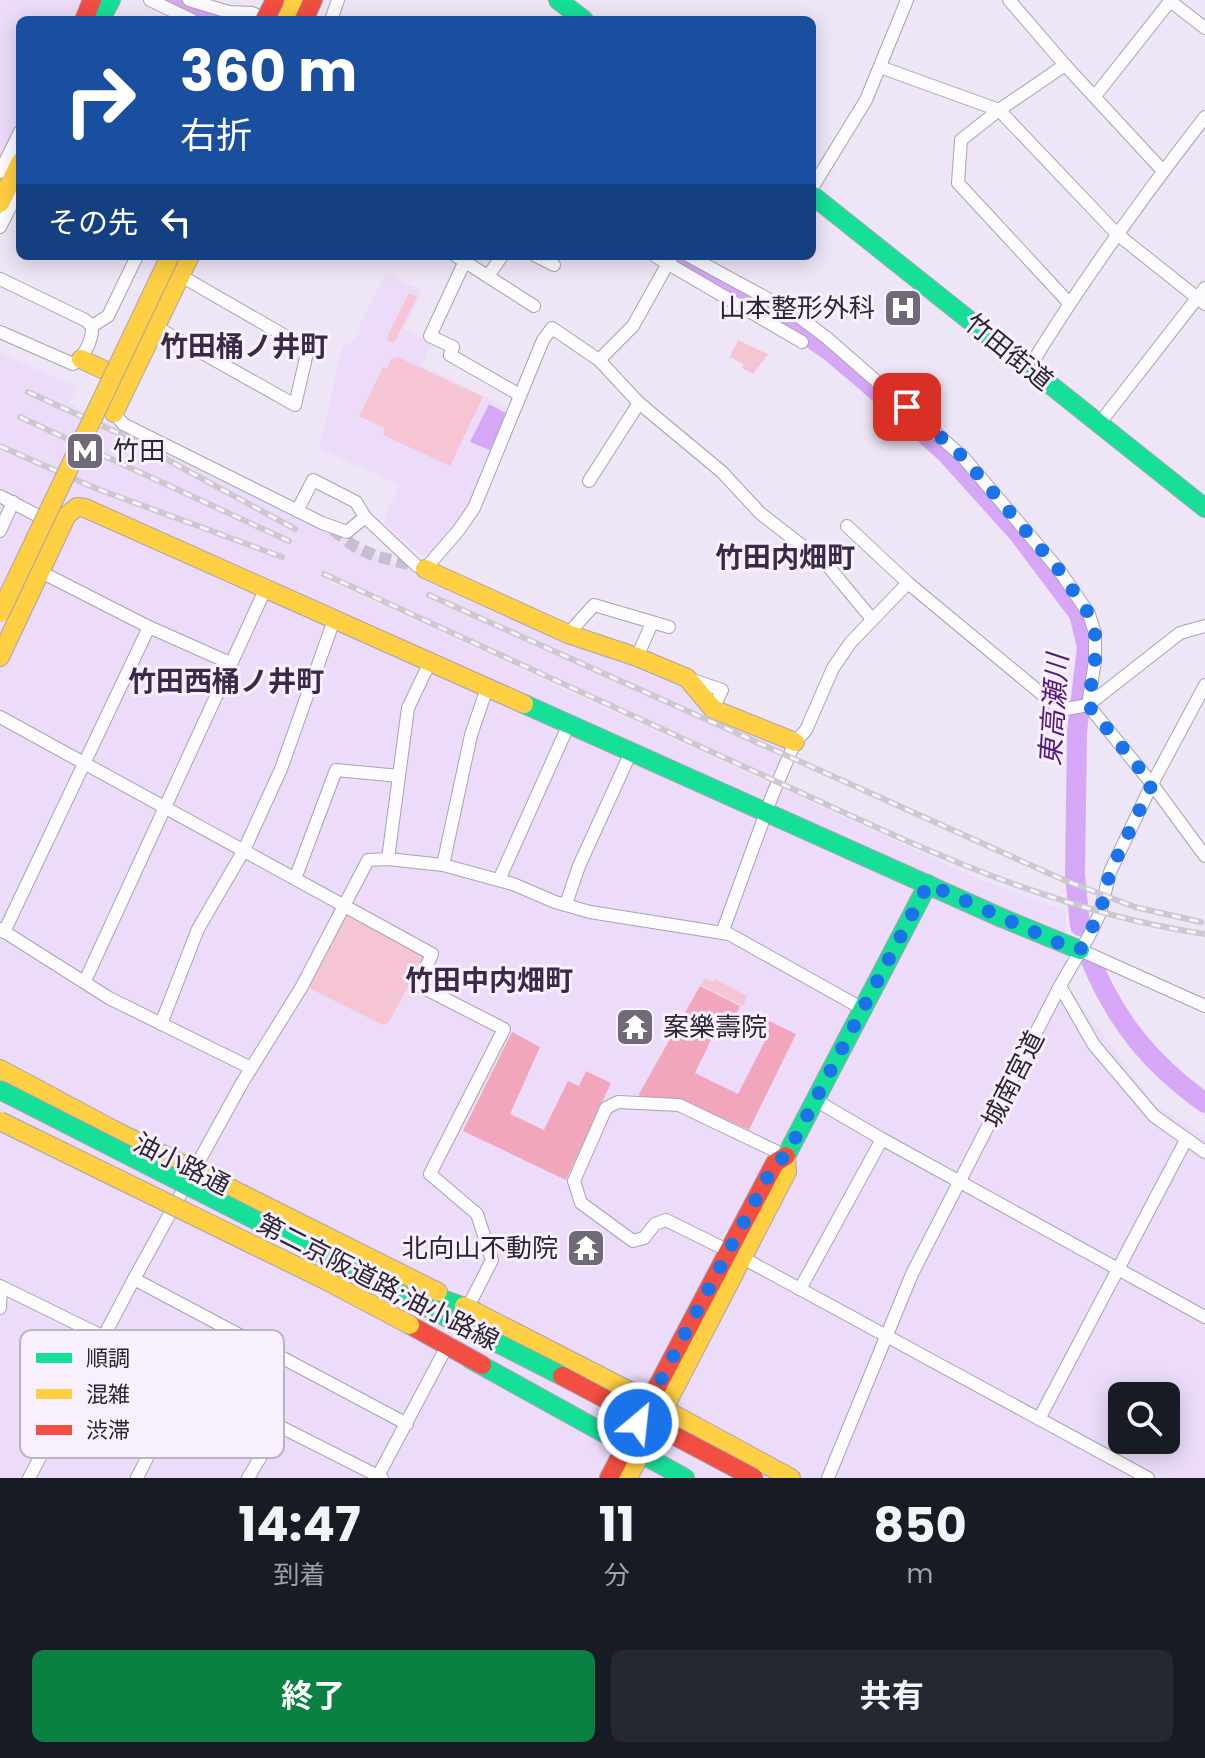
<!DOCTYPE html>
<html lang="ja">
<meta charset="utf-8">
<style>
body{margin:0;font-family:Poppins,"Noto Sans JP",sans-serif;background:#242831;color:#f1f3f6;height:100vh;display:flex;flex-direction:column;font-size:30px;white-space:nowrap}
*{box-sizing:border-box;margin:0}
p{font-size:26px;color:#9ea1a6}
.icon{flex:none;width:44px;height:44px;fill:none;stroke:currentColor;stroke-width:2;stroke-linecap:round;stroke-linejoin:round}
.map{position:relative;height:1478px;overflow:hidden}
.sheet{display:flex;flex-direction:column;background:#171b24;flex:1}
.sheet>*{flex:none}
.banner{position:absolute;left:16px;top:16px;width:800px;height:244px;border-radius:12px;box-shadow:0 4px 20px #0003;background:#1a4fa0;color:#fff;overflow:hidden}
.fabs{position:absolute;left:1108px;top:1382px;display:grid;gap:16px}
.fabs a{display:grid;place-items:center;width:72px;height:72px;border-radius:12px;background:#171b24;box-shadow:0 4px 20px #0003;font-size:40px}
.pin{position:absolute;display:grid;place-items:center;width:68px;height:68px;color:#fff;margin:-34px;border-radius:16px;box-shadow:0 4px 12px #0006}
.me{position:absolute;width:88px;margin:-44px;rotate:28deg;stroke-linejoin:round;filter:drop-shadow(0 0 6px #0008)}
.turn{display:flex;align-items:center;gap:28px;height:168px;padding:0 32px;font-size:36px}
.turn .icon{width:104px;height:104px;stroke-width:2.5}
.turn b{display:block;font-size:56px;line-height:68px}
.then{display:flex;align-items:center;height:76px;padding:0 32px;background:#0003;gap:16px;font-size:30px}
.eta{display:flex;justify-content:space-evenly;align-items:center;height:136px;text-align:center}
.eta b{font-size:48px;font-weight:700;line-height:56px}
.primary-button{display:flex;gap:16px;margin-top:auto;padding:16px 32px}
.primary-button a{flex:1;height:92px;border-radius:12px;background:#0b8043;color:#fff;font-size:32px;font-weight:700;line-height:92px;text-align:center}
.primary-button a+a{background:#242831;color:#f1f3f6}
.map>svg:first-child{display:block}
.built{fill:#ecdcfa;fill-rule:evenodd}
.green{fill:#f5c5d3}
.forest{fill:#f2a6bb}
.water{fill:#d6a7f7}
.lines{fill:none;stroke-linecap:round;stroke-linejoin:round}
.river{stroke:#d6a7f7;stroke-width:20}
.street-tunnel{stroke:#c7bfcf;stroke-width:12;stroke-dasharray:12 6;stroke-linecap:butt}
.street-casing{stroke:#a9a2b0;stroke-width:14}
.fast-casing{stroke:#a9a2b0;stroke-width:20}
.slow-casing{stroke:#a9a2b0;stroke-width:20}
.jam-casing{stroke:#a9a2b0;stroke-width:20}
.street{stroke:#fcfbfe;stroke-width:12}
.fast{stroke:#16e098;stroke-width:18}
.slow{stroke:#ffcf43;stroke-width:18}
.jam{stroke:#f24e42;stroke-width:18}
.rail-casing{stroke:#ccc9ce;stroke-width:6}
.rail{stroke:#f8f0ff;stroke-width:3;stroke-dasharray:9;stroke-linecap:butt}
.fast-bridge-casing{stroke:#a9a2b0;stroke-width:20;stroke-linecap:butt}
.slow-bridge-casing{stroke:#a9a2b0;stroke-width:20;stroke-linecap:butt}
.jam-bridge-casing{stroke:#a9a2b0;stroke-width:20;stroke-linecap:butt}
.fast-bridge{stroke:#16e098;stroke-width:18}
.slow-bridge{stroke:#ffcf43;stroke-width:18}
.jam-bridge{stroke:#f24e42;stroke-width:18}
.route{stroke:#1a73e8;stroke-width:14;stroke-dasharray:0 25.2}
.labels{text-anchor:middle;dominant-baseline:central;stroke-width:6;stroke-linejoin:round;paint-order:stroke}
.poi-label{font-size:26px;fill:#2c2532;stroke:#f8f0ff;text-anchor:end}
.street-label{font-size:26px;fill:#2c2532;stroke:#f8f0ff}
.neighbourhood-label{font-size:28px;font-weight:bold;fill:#3b2a47;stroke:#f8f0ff}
.water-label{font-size:28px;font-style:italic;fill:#571a7a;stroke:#f8f0ff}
.key{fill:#f8f0ff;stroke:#bbb3c2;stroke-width:2}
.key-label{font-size:22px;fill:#2c2532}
</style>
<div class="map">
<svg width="1205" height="1478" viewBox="0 0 1205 1478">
<rect width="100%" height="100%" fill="#eee6f6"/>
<g class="built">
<path d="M0,0H81L71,20H20V121L0,161Z"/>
<path d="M386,273L422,291L405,329L432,343L422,366L513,410L473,500L434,554L420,555L383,522L399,485L319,448L342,348L354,340L362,329L359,327Z"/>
<path d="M0,353L77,387L69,403L210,476L413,572L687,688L787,746L771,779L328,576L326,580L976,878L1065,911L1068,987L1154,1104L1205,1136V1478H0ZM1122,1396H1166V1440H1122Z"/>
</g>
<g class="green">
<path d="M409,293L417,297L394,343L388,340V335Z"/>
<path d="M738,340L768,354L753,374L742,368L743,364L730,357Z"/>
<path d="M398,357L483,397L450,466L383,435L385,428L359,416L383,367L387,368L391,359Z"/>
<path d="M350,914L421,952L423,959L389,1022L383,1025L311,989L308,985L342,917Z"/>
<path d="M705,978L713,982L715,979L747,996L743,1006L701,985Z"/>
</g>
<g class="forest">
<path d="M700,986L740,1006L731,1023L721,1019L695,1073L738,1094L765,1041L757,1036L765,1019L796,1034L749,1130L682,1100L640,1098L639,1094Z"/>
<path d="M512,1032L540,1047L510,1114L544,1130L568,1081L579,1086L586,1071L611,1083L566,1180L463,1131Z"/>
</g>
<path class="water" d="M489,404L507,414L490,450L470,442Z"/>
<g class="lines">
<g class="river">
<path d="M166,0L214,20"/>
<path d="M673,256L773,312L831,352L863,379L946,453L1018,533L1079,614L1087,647L1077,732L1075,875L1080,926"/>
<path d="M1091,961C1117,1023 1151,1064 1205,1103"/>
</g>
<path class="street-tunnel" d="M333,530L354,546L375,556L417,566"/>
<g class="street-casing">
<g id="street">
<path d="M150,0L192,20"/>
<path d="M189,0L229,12L252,13L268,20"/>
<path d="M1009,0L1065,65L1163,171"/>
<path d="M1170,1L1205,28"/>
<path d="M331,20L338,0"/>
<path d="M1065,65L999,110L961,140L958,183L1069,303"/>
<path d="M880,67L999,110L1117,234L1205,304"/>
<path d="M1095,96L1171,0"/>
<path d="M0,172L20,132"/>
<path d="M812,188L866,100L907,0"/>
<path d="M0,227L20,188"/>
<path d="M456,256L534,306"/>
<path d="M536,256L554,265"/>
<path d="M655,256L802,342"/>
<path d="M689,256L794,313L827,338L963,457L1059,570L1089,614L1095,633V661L1088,705L1152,784L1205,856"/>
<path d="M465,261L430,336L453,347L450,355L520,395"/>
<path d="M488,276L502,256"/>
<path d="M0,279L85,320L92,326C93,340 84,357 73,364L0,332"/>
<path d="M92,326L108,316L137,256"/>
<path d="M156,327L295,405L308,349L181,276"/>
<path d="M599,360L633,326L672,256"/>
<path d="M1029,368C1082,281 1142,198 1205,117"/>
<path d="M114,413L123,424L322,523L347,532L365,517"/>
<path d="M1099,424L1205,288"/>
<path d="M589,481L639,403"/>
<path d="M0,496L46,520"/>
<path d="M297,511L313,480L356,502L365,517L417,566L425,569L458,531L474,508L543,340L552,328L599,360L639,403L722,472L760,513L827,565L872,619"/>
<path d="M847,526L908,583L1061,710L1088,705L1180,633L1205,626"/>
<path d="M0,531L13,502"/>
<path d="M39,571L149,627L230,663"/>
<path d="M568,634L594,605L669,627"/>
<path d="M637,657L652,623"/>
<path d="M690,679L722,690L713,709"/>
<path d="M0,717L432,954L418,985L504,1029L430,1174L477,1214L492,1260L468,1307"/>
<path d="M388,859L408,708L430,662"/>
<path d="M443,865L471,735L487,688"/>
<path d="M295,879L336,770L399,776"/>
<path d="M499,880L569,724"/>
<path d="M566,904L579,866L631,752"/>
<path d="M0,929L109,998L251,1068"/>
<path d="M4,932L149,627"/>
<path d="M722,933L772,796L795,742L806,730L833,668L851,642L908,583"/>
<path d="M1080,950L1205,1006"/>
<path d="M85,981L265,590"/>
<path d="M1060,986L1094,1045L1154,1116L1205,1152"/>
<path d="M161,1024L198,929L244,850L281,769L334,620"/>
<path d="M815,1100L882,1139L1205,1317"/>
<path d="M786,1156L679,1105L618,1102L606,1108L574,1181L581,1203L633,1241L644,1238L655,1224L666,1220L741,1257L1148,1478"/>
<path d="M134,1279L407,1424"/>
<path d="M0,1286L104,1337"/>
<path d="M800,1289L882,1139"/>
<path d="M0,1308L1,1287"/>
<path d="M92,1362L264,1448"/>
<path d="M1039,1419L1186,1140"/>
<path d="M29,1478L134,1279L242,1083L301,988L368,860L388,859L443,865L513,884L555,902L590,912L729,934L863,1009"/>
<path d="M137,1478L174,1404"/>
<path d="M248,1478L279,1426L382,1478"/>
<path d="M377,1478L447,1346"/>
<path d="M828,1478L912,1274L1060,986L1089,936L1100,913L1110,872L1152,784L1205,685"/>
</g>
</g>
<g class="fast-casing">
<g id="fast">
<path d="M558,0L584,20"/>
<path d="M100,20L111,0"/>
<path d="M812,195L1205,508"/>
<path d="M524,704L1002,918L1080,950"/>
<path d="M786,1156L928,884"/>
<path d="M422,1292L473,1310"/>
<path d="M470,1359L685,1478"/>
</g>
</g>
<g class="slow-casing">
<g id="slow">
<path d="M283,20L293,0"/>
<path d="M0,203L20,163"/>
<path d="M81,359L123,379"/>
<path d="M114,413L190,256"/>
<path d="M425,569L568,634L637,657L687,678L713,709L795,742"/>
<path d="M0,657L67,515L77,507L85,508L524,704"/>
<path d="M0,1069L112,1129L438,1292"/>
<path d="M464,1306L649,1401L791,1478"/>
<path d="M628,1478L787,1172L786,1156"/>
</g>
</g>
<g class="jam-casing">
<g id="jam">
<path d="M84,20L92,0"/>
<path d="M304,20L313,0"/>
<path d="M410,1325L482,1365"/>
<path d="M609,1478L775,1163L786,1156"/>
</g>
</g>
<use href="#street" class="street"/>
<use href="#fast" class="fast"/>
<use href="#slow" class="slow"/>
<use href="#jam" class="jam"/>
<g class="rail-casing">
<g id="rail">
<path d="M28,392L118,433L295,529"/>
<path d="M20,417L289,541"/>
<path d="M0,446L95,488L282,557"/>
<path d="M324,574C468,640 613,707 758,773C902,839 1046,911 1205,934"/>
<path d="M429,595L1064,880L1135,907L1201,922"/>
</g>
</g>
<use href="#rail" class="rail"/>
<g class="fast-bridge-casing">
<path id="fast-bridge" d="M0,1090L562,1376"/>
</g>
<g class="slow-bridge-casing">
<g id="slow-bridge">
<path d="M0,613L170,256"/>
<path d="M0,1121L327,1281L410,1325"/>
</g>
</g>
<g class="jam-bridge-casing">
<g id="jam-bridge">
<path d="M265,20L275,0"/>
<path d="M562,1376L754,1478"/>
</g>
</g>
<use href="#fast-bridge" class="fast-bridge"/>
<use href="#slow-bridge" class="slow-bridge"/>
<use href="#jam-bridge" class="jam-bridge"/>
</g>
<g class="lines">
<path class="route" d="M638,1423L775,1163L786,1156L928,884L1061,944L1080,950L1100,913L1110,872L1152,784L1088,705L1095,661V633L1089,614L1059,570L963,457L907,407"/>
</g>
<defs>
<g id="hospital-square" transform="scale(2)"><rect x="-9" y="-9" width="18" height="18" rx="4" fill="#706977" stroke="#f8f0ff"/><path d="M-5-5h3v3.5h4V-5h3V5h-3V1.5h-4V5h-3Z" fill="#fff"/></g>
<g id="metro-square" transform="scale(2)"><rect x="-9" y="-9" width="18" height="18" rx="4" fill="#706977" stroke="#f8f0ff"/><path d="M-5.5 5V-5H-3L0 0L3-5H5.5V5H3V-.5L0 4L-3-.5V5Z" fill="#fff"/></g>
<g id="temple-square" transform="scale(2)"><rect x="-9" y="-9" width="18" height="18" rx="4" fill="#706977" stroke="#f8f0ff"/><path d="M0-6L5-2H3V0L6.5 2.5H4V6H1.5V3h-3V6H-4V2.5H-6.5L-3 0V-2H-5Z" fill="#fff"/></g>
</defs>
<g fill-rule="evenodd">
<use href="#hospital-square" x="903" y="308"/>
<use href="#metro-square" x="85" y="451"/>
<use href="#temple-square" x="635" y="1027"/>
<use href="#temple-square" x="586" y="1248"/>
</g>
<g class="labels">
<g class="poi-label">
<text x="875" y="308">山本整形外科</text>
<text x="113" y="451" text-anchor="start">竹田</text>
<text x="663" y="1027" text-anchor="start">案樂壽院</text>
<text x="558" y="1248">北向山不動院</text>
</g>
<g class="street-label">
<text transform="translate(1009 352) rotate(39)">竹田街道</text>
<text transform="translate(1013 1079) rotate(-63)">城南宮道</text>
<text transform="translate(182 1164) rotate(27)">油小路通</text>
<text transform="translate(378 1282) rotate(27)">第二京阪道路;油小路線</text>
</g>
<g class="neighbourhood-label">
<text x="244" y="346">竹田桶ノ井町</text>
<text x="785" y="557">竹田内畑町</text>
<text x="226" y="681">竹田西桶ノ井町</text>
<text x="489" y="980">竹田中内畑町</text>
</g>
<g class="water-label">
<text transform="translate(1054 710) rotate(-86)">東高瀬川</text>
</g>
</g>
<rect x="20" y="1330" width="264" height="128" rx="12" class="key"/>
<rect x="36" y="1353" width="36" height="10" fill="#16e098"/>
<rect x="36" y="1389" width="36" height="10" fill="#ffcf43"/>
<rect x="36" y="1425" width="36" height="10" fill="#f24e42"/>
<g class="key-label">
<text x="86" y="1366">順調</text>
<text x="86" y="1402">混雑</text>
<text x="86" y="1438">渋滞</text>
</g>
</svg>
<div class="fabs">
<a><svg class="icon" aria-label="search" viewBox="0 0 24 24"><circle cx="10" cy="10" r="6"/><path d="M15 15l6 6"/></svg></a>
</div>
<div class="pin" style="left:907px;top:407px;background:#d93025"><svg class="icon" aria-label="arrive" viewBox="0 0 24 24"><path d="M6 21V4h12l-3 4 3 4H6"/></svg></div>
<svg class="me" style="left:638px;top:1423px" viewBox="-20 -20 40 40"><circle r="17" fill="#1a73e8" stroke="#fff" stroke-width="3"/><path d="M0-11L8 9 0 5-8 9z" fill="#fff"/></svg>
<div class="banner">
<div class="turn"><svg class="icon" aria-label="right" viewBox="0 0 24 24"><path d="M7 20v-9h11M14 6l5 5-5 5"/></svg><div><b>360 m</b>右折</div></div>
<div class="then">その先<svg class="icon" aria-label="left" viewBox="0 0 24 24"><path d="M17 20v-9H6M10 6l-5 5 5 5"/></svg></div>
</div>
</div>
<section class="sheet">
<div class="eta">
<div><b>14:47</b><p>到着</p></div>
<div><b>11</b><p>分</p></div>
<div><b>850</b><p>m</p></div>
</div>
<div class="primary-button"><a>終了</a><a>共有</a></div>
</section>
